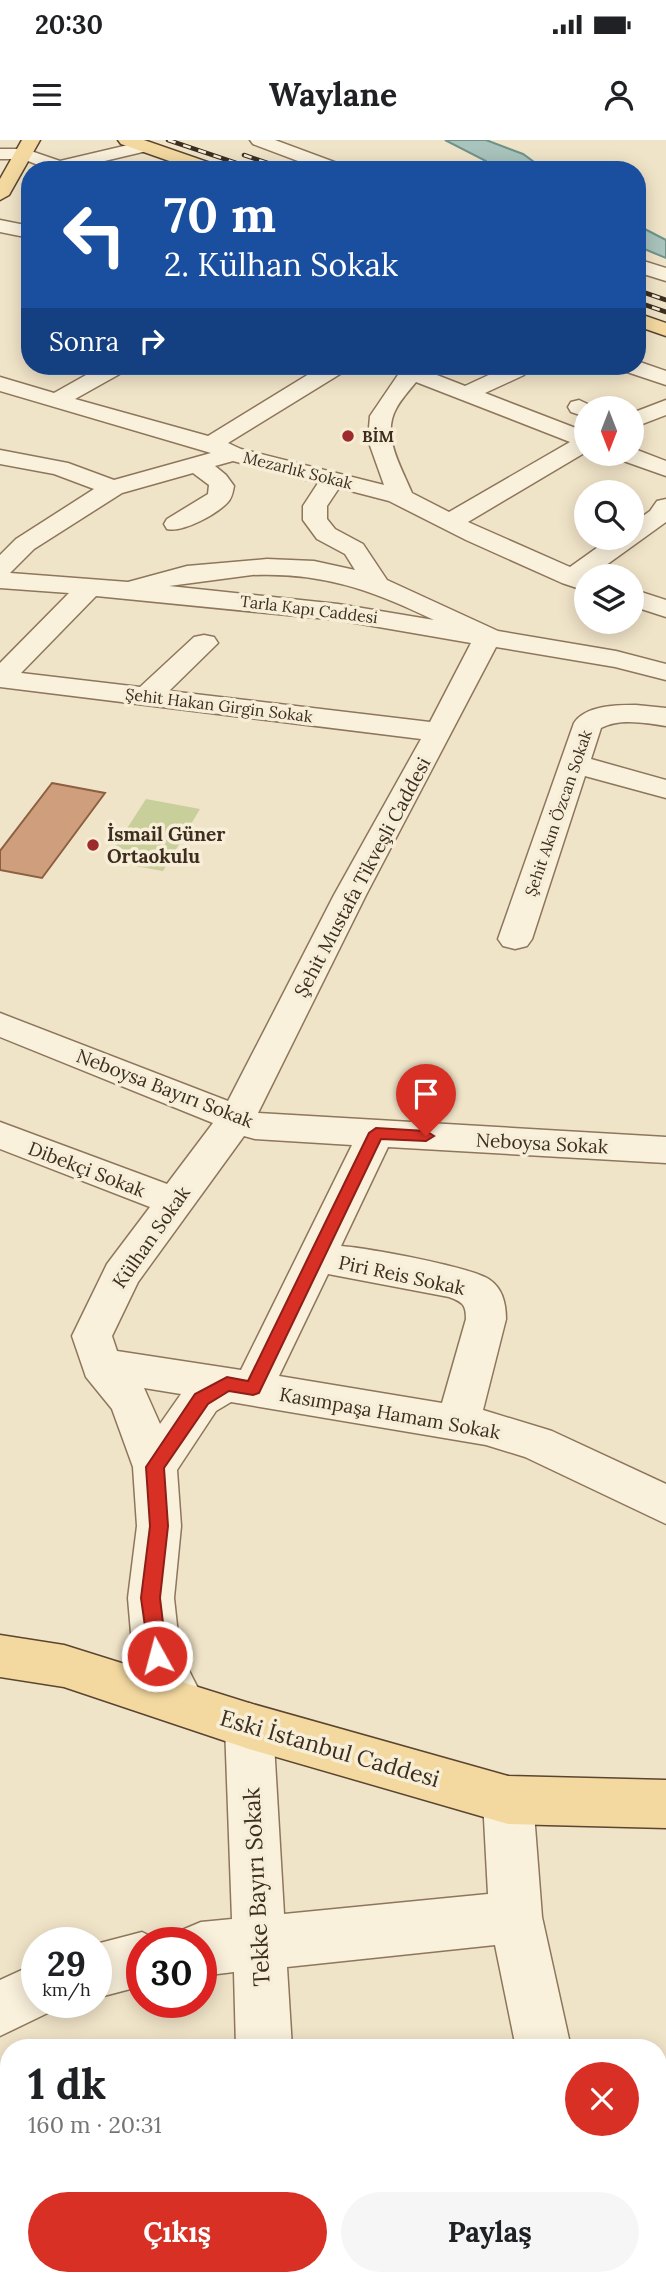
<!DOCTYPE html>
<html lang="tr">
<meta charset="utf-8">
<style>
body{margin:0;font-family:Lora,serif;background:#f6f6f6;color:#202124;height:100vh;display:flex;flex-direction:column;font-size:26px;white-space:nowrap}
*{box-sizing:border-box;margin:0}
p{font-size:23px;color:#757577}
.icon{flex:none;width:38px;height:38px;fill:none;stroke:currentColor;stroke-width:2;stroke-linecap:round;stroke-linejoin:round}
.map{position:relative;flex:1;overflow:hidden}
.details{position:absolute;left:0px;top:1899px;width:667px;height:247px;display:flex;flex-direction:column;background:#fff;border-radius:28px 28px 0 0;box-shadow:0 4px 18px #0003}
.details>*{flex:none}
.hud{position:absolute;left:21px;top:21px;width:625px;height:214px;border-radius:28px;box-shadow:0 4px 18px #0003;background:#1a4fa0;color:#fff;overflow:hidden}
.needle{width:46px;rotate:180deg}
.buttons{position:absolute;left:574px;top:256px;display:grid;gap:14px}
.buttons a{display:grid;place-items:center;width:70px;height:70px;border-radius:50%;background:#fff;box-shadow:0 4px 18px #0003;font-size:35px}
.speed{position:absolute;left:21px;top:1787px;display:flex;gap:14px;font-size:35px;font-weight:700;text-align:center}
.speed>*{display:grid;place-content:center;width:91px;height:91px;border-radius:50%;background:#fff;box-shadow:0 4px 18px #0003;line-height:1}
.speed small{font-size:18px;font-weight:400}
.speed .limit{border:10px solid #d22;background:#fff;color:#111}
.pin{position:absolute;display:grid;place-items:center;width:60px;height:60px;color:#fff;margin:-72px -30px;border-radius:50% 50% 50% 0;rotate:-45deg;box-shadow:0 0 7px #0007}
.pin .icon{rotate:45deg}
.me{position:absolute;width:77px;margin:-38px;rotate:353deg;stroke-linejoin:round;filter:drop-shadow(0 0 5px #0008)}
.turn{display:flex;align-items:center;gap:24px;height:147px;padding:0 28px;font-size:32px}
.turn .icon{width:91px;height:91px;stroke-width:2.5}
.turn b{display:block;font-size:49px;line-height:60px}
.then{display:flex;align-items:center;height:66px;padding:0 28px;background:#0003;gap:14px;font-size:26px}
.round{display:grid;place-items:center;flex:none;width:74px;height:74px;border-radius:37px;background:#f6f6f6}
.overview{display:flex;align-items:center;justify-content:space-between;height:119px;padding:0 28px}
h1{font-size:42px;font-weight:700;line-height:52px}
.button{display:flex;gap:14px;margin-top:auto;padding:14px 28px}
.button a{flex:1;height:80px;border-radius:42px;background:#d93025;color:#fff;font-size:28px;font-weight:700;line-height:80px;text-align:center}
.button a+a{background:#f6f6f6;color:#202124}
.status{display:flex;justify-content:space-between;align-items:center;height:49px;padding:0 35px;background:#fff;direction:ltr}
.status svg{height:19px;fill:currentColor}
header{display:flex;justify-content:space-between;align-items:center;height:91px;padding:0 28px;background:#fff;font-size:32px;font-weight:700}
.map>svg:first-child{display:block}
.green{fill:#c9cf9b}
.water{fill:#a9c4bc;stroke:#6f938a;stroke-width:2}
.building{fill:#cf9f7d;stroke:#8d5f41;stroke-width:2}
.lines{fill:none;stroke-linecap:round;stroke-linejoin:round}
.minor-casing{stroke:#8d765c;stroke-width:3}
.major-casing{stroke:#5b4430;stroke-width:3}
.minor{fill:#faf1dc;fill-rule:evenodd}
.major{fill:#f3d9a0;fill-rule:evenodd}
.rail-casing{stroke:#3d2e20;stroke-width:4.5}
.rail{stroke:#f7eed8;stroke-width:2.5;stroke-dasharray:8;stroke-linecap:butt}
.route{fill:#d93025;stroke:#8d1f18;stroke-width:2}
.poi-dot{fill:#9e2a2b;stroke:#f7eed8;stroke-width:2.5}
.labels{text-anchor:middle;dominant-baseline:central;stroke-width:7;stroke-linejoin:round;paint-order:stroke}
.far-poi-label{font-size:16px;font-weight:bold;fill:#3d2e20;stroke:#f7eed8;text-anchor:start}
.far-street-label{font-size:16px;fill:#3d2e20;stroke:#f7eed8}
.poi-label{font-size:19px;font-weight:bold;fill:#3d2e20;stroke:#f7eed8;text-anchor:start}
.street-label{font-size:19px;fill:#3d2e20;stroke:#f7eed8}
.near-street-label{font-size:23px;fill:#3d2e20;stroke:#f7eed8}
</style>
<div class="status"><b>20:30</b><svg viewBox="0 0 49 12"><path d="M0 12V9h3v3zM5 12V6h3v6zM10 12V3h3v9zM15 12V0h3v12zM26 1h20v11H26zM47 4h2v5h-2z"/></svg></div>
<header><svg class="icon" aria-label="menu" viewBox="0 0 24 24"><path d="M4 6h16M4 12h16M4 18h16"/></svg>Waylane<svg class="icon" aria-label="person" viewBox="0 0 24 24"><circle cx="12" cy="8" r="4"/><path d="M4 21q1-7 8-7t8 7"/></svg></header>
<div class="map">
<svg width="666" height="2144" viewBox="0 0 666 2144">
<rect width="100%" height="100%" fill="#f0e4c8"/>
<path class="green" d="M146,659L200,669L163,731L106,721Z"/>
<g class="water">
<path d="M445,0H486L523,14L545,30H493L486,21Z"/>
<path d="M637,85L666,100V118L637,106Z"/>
</g>
<path class="building" d="M52,643L105,653L42,738L0,730V711Z"/>
<g class="lines">
<g class="minor-casing">
<g id="minor">
<path d="M250,0H275L345,26L348,30H322L253,4Z"/>
<path d="M145,1L154,6L151,10L75,28L77,30H51L23,19H0V9H25L60,21Z"/>
<path d="M0,80L30,86V98L0,92Z"/>
<path d="M637,119L666,128V141L637,132Z"/>
<path d="M637,221L666,231V245L624,231L621,226H637Z"/>
<path d="M102,226H128L125,231L75,259L208,296L322,226H348L345,231L228,303L241,309L384,345L368,300L370,276L404,226H426L424,230L465,246L508,226H524L527,230L524,235L485,253L586,292V312L468,382L570,427L612,397H632V384L650,371L657,361L666,359V382L591,436H586V451L562,443L466,400L389,361L339,348L327,366V379L335,389L363,404L387,440L498,491L616,511L666,524V540L615,527L496,507L366,755L258,973L666,997V1023L388,1007L341,1106C367,1108 473,1127 490,1140C503,1149 506,1165 506,1179L483,1270L552,1291L666,1344V1384L525,1317L486,1305L231,1262L216,1271L177,1330L181,1386L174,1458L180,1513L206,1564L199,1580L182,1586L165,1580L133,1516L128,1458L137,1386L133,1327L112,1269L86,1237L72,1196L107,1124L150,1067L0,1009V982L167,1044L213,983L0,897V873L228,961L334,755L421,599L0,547V523L69,453L0,448V415L16,399L94,349L54,334L0,324V310L68,323L114,340L211,313L0,251V237L54,253ZM416,242L570,302L449,372L412,353C402,328 381,296 396,269C401,259 409,251 416,242ZM233,321L318,343L303,366V380L317,399L345,414L355,430L314,421L267,419L187,426L128,442L10,433L34,409L122,353L193,333L209,345L208,354L167,379L164,384L167,389C183,393 217,374 228,362C232,358 233,351 234,346L226,335L215,326ZM252,435C322,432 372,450 434,480L338,464L169,446ZM96,456L338,480L471,503L430,582L169,551L218,503L214,497L204,495L194,497L140,547L21,533ZM244,996L255,999L352,1005L241,1230L117,1211L112,1196L138,1142ZM328,1134L449,1157C463,1162 466,1165 466,1179L442,1263L279,1236ZM144,1248L181,1254L160,1284Z"/>
<path d="M579,260L596,268H586V277L571,272L568,267L571,262Z"/>
<path d="M666,260V275L632,288V273Z"/>
<path d="M632,308L666,321V336L615,318L611,313H632Z"/>
<path d="M632,449L666,460V477L632,466Z"/>
<path d="M636,565L666,568V586C645,583 620,578 601,588L591,619L666,640V658L585,636L532,799L527,806L515,809L503,806L498,799L574,583C586,565 617,565 636,565Z"/>
<path d="M249,1563L266,1570L273,1586L284,1774L488,1754L483,1660L490,1643L508,1636L526,1643L533,1660L542,1777L571,1908H516L495,1805L287,1827L292,1908H236L234,1832L201,1836V1802H177L182,1790L201,1782L232,1779L225,1586L232,1570Z"/>
<path d="M142,1792L162,1802H142V1846L96,1858V1804Z"/>
<path d="M37,1823V1862H59L56,1869L0,1896V1840Z"/>
<rect x="247" y="2137" width="60" height="7"/>
</g>
</g>
<g class="major-casing">
<g id="major">
<path d="M22,0H40L9,55L0,60V39Z"/>
<path d="M118,0H144L219,26L222,30H195L121,4Z"/>
<path d="M637,173L666,183V196L637,186Z"/>
<path d="M0,1495L64,1505L249,1563L508,1636L666,1640V1688L508,1684L249,1609L64,1547L0,1537Z"/>
</g>
</g>
<use href="#minor" class="minor"/>
<use href="#major" class="major"/>
<g class="rail-casing">
<g id="rail">
<path d="M168,0L257,30"/>
<path d="M244,15L288,30"/>
<path d="M637,150L666,160"/>
<path d="M637,162L666,172"/>
</g>
</g>
<use href="#rail" class="rail"/>
</g>
<path class="route" d="M376,988L426,991L434,996L426,1001L381,999L259,1253L253,1255L229,1251L208,1264L164,1328L168,1386L160,1458L167,1516L164,1522L157,1524L150,1522L141,1458L150,1386L146,1327L195,1254L227,1237L248,1241L369,993Z"/>
<g class="poi-dot">
<circle cx="348" cy="296" r="7"/>
<circle cx="93" cy="705" r="7"/>
</g>
<g class="labels">
<g class="far-poi-label">
<text x="362" y="296">BİM</text>
</g>
<g class="far-street-label">
<text transform="translate(298 330) rotate(14)">Mezarlık Sokak</text>
<text transform="translate(309 469) rotate(7)">Tarla Kapı Caddesi</text>
<text transform="translate(219 565) rotate(7)">Şehit Hakan Girgin Sokak</text>
<text transform="translate(558 673) rotate(-71)">Şehit Akın Özcan Sokak</text>
</g>
<g class="poi-label">
<text x="107" y="694">İsmail Güner<tspan x="107" dy="22">Ortaokulu</tspan></text>
</g>
<g class="street-label">
<text transform="translate(362 737) rotate(-62)">Şehit Mustafa Tikveşli Caddesi</text>
<text transform="translate(165 948) rotate(21)">Neboysa Bayırı Sokak</text>
<text transform="translate(542 1003) rotate(3)">Neboysa Sokak</text>
<text transform="translate(87 1029) rotate(21)">Dibekçi Sokak</text>
<text transform="translate(151 1097) rotate(-55)">Külhan Sokak</text>
<text transform="translate(402 1135) rotate(12)">Piri Reis Sokak</text>
<text transform="translate(390 1273) rotate(10)">Kasımpaşa Hamam Sokak</text>
</g>
<g class="near-street-label">
<text transform="translate(330 1608) rotate(16)">Eski İstanbul Caddesi</text>
<text transform="translate(256 1747) rotate(-93)">Tekke Bayırı Sokak</text>
</g>
</g>
</svg>
<div class="buttons">
<a><svg class="needle" viewBox="-14 -14 28 28"><path d="M0-13l5 13h-10z" fill="#e53935"/><path d="M0 13l5-13h-10z" fill="#757577"/></svg></a>
<a><svg class="icon" aria-label="search" viewBox="0 0 24 24"><circle cx="10" cy="10" r="6"/><path d="M15 15l6 6"/></svg></a>
<a><svg class="icon" aria-label="layers" viewBox="0 0 24 24"><path d="M12 4l9 5-9 5-9-5zM3 14l9 5 9-5"/></svg></a>
</div>
<div class="speed"><div>29<small>km/h</small></div><div class="limit">30</div></div>
<div class="pin" style="left:426px;top:996px;background:#d93025"><svg class="icon" aria-label="arrive" viewBox="0 0 24 24"><path d="M6 21V4h12l-3 4 3 4H6"/></svg></div>
<svg class="me" style="left:157px;top:1516px" viewBox="-20 -20 40 40"><circle r="17" fill="#d93025" stroke="#fff" stroke-width="3"/><path d="M0-11L8 9 0 5-8 9z" fill="#fff"/></svg>
<div class="hud">
<div class="turn"><svg class="icon" aria-label="left" viewBox="0 0 24 24"><path d="M17 20v-9H6M10 6l-5 5 5 5"/></svg><div><b>70 m</b>2. Külhan Sokak</div></div>
<div class="then">Sonra<svg class="icon" aria-label="right" viewBox="0 0 24 24"><path d="M7 20v-9h11M14 6l5 5-5 5"/></svg></div>
</div>
<section class="details">
<div class="overview"><div><h1>1 dk</h1><p>160 m · 20:31</p></div><a class="round" style="background:#d93025;color:#fff"><svg class="icon" aria-label="close" viewBox="0 0 24 24"><path d="M6 6l12 12M18 6L6 18"/></svg></a></div>
<div class="button"><a>Çıkış</a><a>Paylaş</a></div>
</section>
</div>
